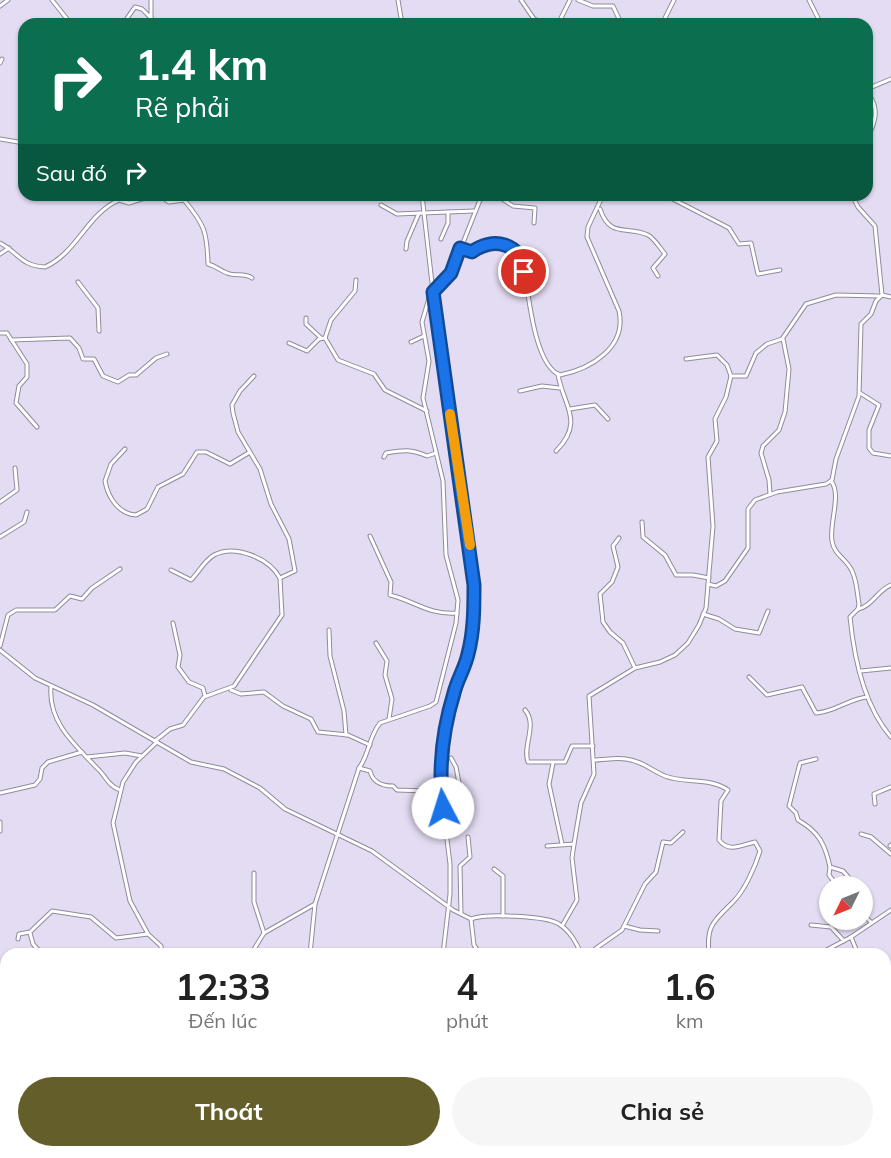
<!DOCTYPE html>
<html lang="vi">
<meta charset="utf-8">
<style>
body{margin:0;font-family:Mulish,sans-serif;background:#f6f6f6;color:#222;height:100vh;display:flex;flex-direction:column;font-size:22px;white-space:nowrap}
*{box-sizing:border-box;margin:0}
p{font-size:20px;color:#767676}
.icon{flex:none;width:33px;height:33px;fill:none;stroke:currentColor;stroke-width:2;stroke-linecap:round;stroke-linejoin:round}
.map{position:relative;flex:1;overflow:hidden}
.drawer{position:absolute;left:0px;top:948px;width:891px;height:210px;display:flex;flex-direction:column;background:#fff;border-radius:18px 18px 0 0;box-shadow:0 2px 4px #0004}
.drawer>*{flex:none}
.top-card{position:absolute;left:18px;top:18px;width:855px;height:183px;border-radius:18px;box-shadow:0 2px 4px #0004;background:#0b6e4f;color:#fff;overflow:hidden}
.needle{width:39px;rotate:227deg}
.fabs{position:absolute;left:819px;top:876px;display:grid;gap:12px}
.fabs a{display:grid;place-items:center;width:54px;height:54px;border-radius:50%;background:#fff;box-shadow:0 2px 4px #0004;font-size:30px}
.pin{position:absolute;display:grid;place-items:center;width:51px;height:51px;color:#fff;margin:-26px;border:3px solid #fff;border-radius:50%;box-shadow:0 2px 6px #0007}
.me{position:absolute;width:66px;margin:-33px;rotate:355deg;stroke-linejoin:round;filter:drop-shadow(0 0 4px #0008)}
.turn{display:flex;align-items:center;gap:21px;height:126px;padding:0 18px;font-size:27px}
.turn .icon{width:78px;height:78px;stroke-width:2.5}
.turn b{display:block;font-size:42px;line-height:51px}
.then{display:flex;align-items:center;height:57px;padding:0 18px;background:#0003;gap:12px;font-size:22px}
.eta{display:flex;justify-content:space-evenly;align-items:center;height:102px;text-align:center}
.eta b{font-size:36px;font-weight:700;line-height:42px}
.button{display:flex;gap:12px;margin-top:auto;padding:12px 18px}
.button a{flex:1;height:69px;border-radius:36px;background:#635e2a;color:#fff;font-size:24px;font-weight:700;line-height:69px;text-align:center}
.button a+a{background:#f6f6f6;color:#222}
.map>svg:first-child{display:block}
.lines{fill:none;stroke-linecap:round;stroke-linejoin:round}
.minor-casing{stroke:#918a9e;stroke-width:5}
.minor{stroke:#fff;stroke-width:3}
.route-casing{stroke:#114b97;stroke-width:15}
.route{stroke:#1a73e8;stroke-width:10}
.slow{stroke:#f59e0b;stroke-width:10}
</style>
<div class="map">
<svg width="891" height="1158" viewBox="0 0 891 1158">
<rect width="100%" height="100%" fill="#e4dcf2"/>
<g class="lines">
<g class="minor-casing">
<g id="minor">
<path d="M52,0L71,24"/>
<path d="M398,0L402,24"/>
<path d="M521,0L534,19L548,24"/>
<path d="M578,0L593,6H613L621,23"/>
<path d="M809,0L821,24"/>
<path d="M0,6L8,0"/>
<path d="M151,18L157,24"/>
<path d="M123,24L135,7L142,9L151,18V0"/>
<path d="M558,24L570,0"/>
<path d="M662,24L674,0"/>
<path d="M0,63L2,59"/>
<path d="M867,89L891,79"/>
<path d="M867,92C880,108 876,121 867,139"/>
<path d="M0,139L24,143"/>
<path d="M159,195L169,202L184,200C205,225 207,232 208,264C216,266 219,270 227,273C236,277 244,272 252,278"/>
<path d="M422,195L433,292L474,585L475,616L468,655L454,691L443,734L440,760L441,790L450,864V894L443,954"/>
<path d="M496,195L513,206L535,208L534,223"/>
<path d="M665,195L729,228L739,244L751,243L758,274L780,270"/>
<path d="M852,195L858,207L875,226L882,295L891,297"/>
<path d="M381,205L397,214L474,211"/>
<path d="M600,209C610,239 627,225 648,235C654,238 660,248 665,254L653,268L658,276"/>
<path d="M441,239L448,223V212"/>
<path d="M0,243C19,253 21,266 45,267C77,253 87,214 119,200L129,203L154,195"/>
<path d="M461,248L472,252C489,238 512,241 523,262C528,287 533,365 560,375C590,369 627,348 619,311L587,237L588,227L603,195"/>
<path d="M406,249L407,241L419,213"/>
<path d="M0,254L9,248"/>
<path d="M78,282L98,308L99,331"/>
<path d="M306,318V324L321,338"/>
<path d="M0,333H7L27,364V377L19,386L16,403L37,427"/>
<path d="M325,338L331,320L355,291L356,280"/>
<path d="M11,340L70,338L79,348L83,359H94L103,376L118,382L129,375H136L156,358L167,354"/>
<path d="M411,342L424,336"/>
<path d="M289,343L307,351L319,339L325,338L338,360L374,374L385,390L427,411"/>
<path d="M686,359L717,355L727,365L731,376"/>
<path d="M520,391L542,386L559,388"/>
<path d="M860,393L879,405L869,430V448L873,453L891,456"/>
<path d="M570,409L595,405L608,419"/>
<path d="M125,449L111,464L105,481C108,498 119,514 136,515L147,509L158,487L183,474L197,452H206L230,464L250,452"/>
<path d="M556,451C586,421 562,404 558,374"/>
<path d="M384,457L386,453C404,450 411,449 427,456L436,453"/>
<path d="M831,481C842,494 829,523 832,541C834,555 847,559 852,571C857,581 857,593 859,604L858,609L850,617C854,658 864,706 891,737"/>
<path d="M770,494L769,480L761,453L763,446L779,430L785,412L789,369L783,339"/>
<path d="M0,502L17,490L15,468"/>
<path d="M642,522L643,537L665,555L676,575H693L709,578"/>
<path d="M370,536L391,582L390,595C415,601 428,615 457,613"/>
<path d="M0,537L24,522L27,512"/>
<path d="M619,538L613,546L618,567L612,582L600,594L603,622L610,632L623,643L635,668"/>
<path d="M171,570L191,580C199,572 204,561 214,555C235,544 269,558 280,578"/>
<path d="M708,584L716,586L725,581L748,548V509L755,500L777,492L826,484L832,480L836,459L859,396L861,324L871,314L876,301L882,295"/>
<path d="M858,609C871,607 878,590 891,585"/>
<path d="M703,614L719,619L735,629L759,633L768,611"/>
<path d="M173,623L180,655L178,667L189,682L203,688L205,696"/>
<path d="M329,630L330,656L344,711L346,735"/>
<path d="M376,643L387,661L385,675L392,699L389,719"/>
<path d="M0,646L8,615L16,610H55L70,596L82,599L92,588L120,569"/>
<path d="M0,650L35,678L93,705L191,762L224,769L260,788L285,809L372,851L453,910L471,919L474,945L480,954"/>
<path d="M861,671L891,668"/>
<path d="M749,677L767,695L802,687L816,713C835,712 848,699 867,697"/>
<path d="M51,687C48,722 75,745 97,768C106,776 108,786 120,790"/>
<path d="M231,690L241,694L264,692L283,706L311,719L318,732L348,735L370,745"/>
<path d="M525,710C538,725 522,746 528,762H565L572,746H593"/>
<path d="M155,741L170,729L183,725L204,697L234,686L282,615L280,578L295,571L289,539L271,504L260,469L238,432L233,413L232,405L240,391L254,376"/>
<path d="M157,742L136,762L123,782L113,823L130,901L148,934L161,946L162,954"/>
<path d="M87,757L125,753L142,756"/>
<path d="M816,759L800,763L789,806L796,813L798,820C819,832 825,844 830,867L843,871L856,886"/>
<path d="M594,760C604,760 616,757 626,759C642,761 651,770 665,776C685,784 710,777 728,790L721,801L719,840C729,853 741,845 755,842L760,851C755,867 745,890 733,902C714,921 706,925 709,954"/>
<path d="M553,763L549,784L562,844"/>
<path d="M359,768L370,771C373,783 382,786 393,786L397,790L426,791L459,783L456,767L451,758"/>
<path d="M0,793L35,785L40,779L42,768L48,762L82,752"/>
<path d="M875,804L874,794L891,787"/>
<path d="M0,822V831"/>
<path d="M861,834L871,837L891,854"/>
<path d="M547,846L574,844"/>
<path d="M890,846L891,845"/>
<path d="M830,867L829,875L837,886"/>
<path d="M494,869L503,876V916"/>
<path d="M254,873V902L264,933"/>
<path d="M461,914L460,866L470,857L468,837"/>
<path d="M862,914L871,922"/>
<path d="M471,919C486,913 547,916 559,924C569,930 577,943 581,954"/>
<path d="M811,925L831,927L844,941"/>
<path d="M562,926L577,900L572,858L574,844L581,803L594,774L589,696L635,668L660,662L675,655L688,643L699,625L706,608L713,526L708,457L717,441L715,419L726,397L731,376H746L756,353L767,344L782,339L806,304L836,295L879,296"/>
<path d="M624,926L640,930L658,931"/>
<path d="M30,933L33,944L42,954"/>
<path d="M851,937L858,954"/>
<path d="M18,939L19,934L30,932L52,911L91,917L116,938L148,934"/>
<path d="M251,954L264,933L315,904"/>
<path d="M310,954L315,904L359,768C369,755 369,736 380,723L430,706L436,702L456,623L458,600L446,555L443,481L423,398L429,361L422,322L430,295L451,273L482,195"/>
<path d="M593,954L595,949L622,930L645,884L656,872L663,842L671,843L683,832"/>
<path d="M819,954L851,937L891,910"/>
<path d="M885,989L891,991"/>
<path d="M0,1027L6,1023"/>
<path d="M0,1075L6,1074"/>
<path d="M885,1079L891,1076"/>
<path d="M0,1106L6,1097"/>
<path d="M0,1121L6,1129"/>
<path d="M885,1139L891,1136"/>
<path d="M9,1152V1158"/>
<path d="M186,1152V1158"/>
<path d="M341,1152L343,1158"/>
<path d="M761,1152L773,1158"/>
<path d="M83,1158L84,1152"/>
<path d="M287,1158L289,1152"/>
<path d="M417,1158L418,1152"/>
<path d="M458,1158L459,1152"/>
<path d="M551,1158L553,1152"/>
<path d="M666,1158L670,1152"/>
<path d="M694,1158L696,1152"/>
<path d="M808,1158L811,1152"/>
<path d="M864,1158L865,1152"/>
</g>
</g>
<use href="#minor" class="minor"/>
</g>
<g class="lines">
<g class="route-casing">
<path id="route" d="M443,808C438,768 442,732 454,693C457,680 465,668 468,654C474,631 474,608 474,585L433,292L451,273L460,248L472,252C492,236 523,243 524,272"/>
</g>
<use href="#route" class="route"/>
<path class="slow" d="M450,414L470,545"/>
</g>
</svg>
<div class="fabs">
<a><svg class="needle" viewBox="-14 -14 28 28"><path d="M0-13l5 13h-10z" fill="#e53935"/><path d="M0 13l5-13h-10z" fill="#767676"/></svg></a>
</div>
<div class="pin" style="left:524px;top:272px;background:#d93025"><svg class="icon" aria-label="arrive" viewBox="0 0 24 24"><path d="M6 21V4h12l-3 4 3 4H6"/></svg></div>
<svg class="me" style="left:443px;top:808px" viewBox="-20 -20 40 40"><circle r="19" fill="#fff"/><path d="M0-13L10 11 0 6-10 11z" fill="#1a73e8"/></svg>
<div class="top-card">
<div class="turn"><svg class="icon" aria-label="right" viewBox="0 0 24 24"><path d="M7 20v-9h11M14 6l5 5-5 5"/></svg><div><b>1.4 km</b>Rẽ phải</div></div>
<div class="then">Sau đó<svg class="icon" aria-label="right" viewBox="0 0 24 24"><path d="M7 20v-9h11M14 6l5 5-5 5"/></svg></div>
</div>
<section class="drawer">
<div class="eta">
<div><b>12:33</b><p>Đến lúc</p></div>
<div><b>4</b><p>phút</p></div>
<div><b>1.6</b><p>km</p></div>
</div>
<div class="button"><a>Thoát</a><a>Chia sẻ</a></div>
</section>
</div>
